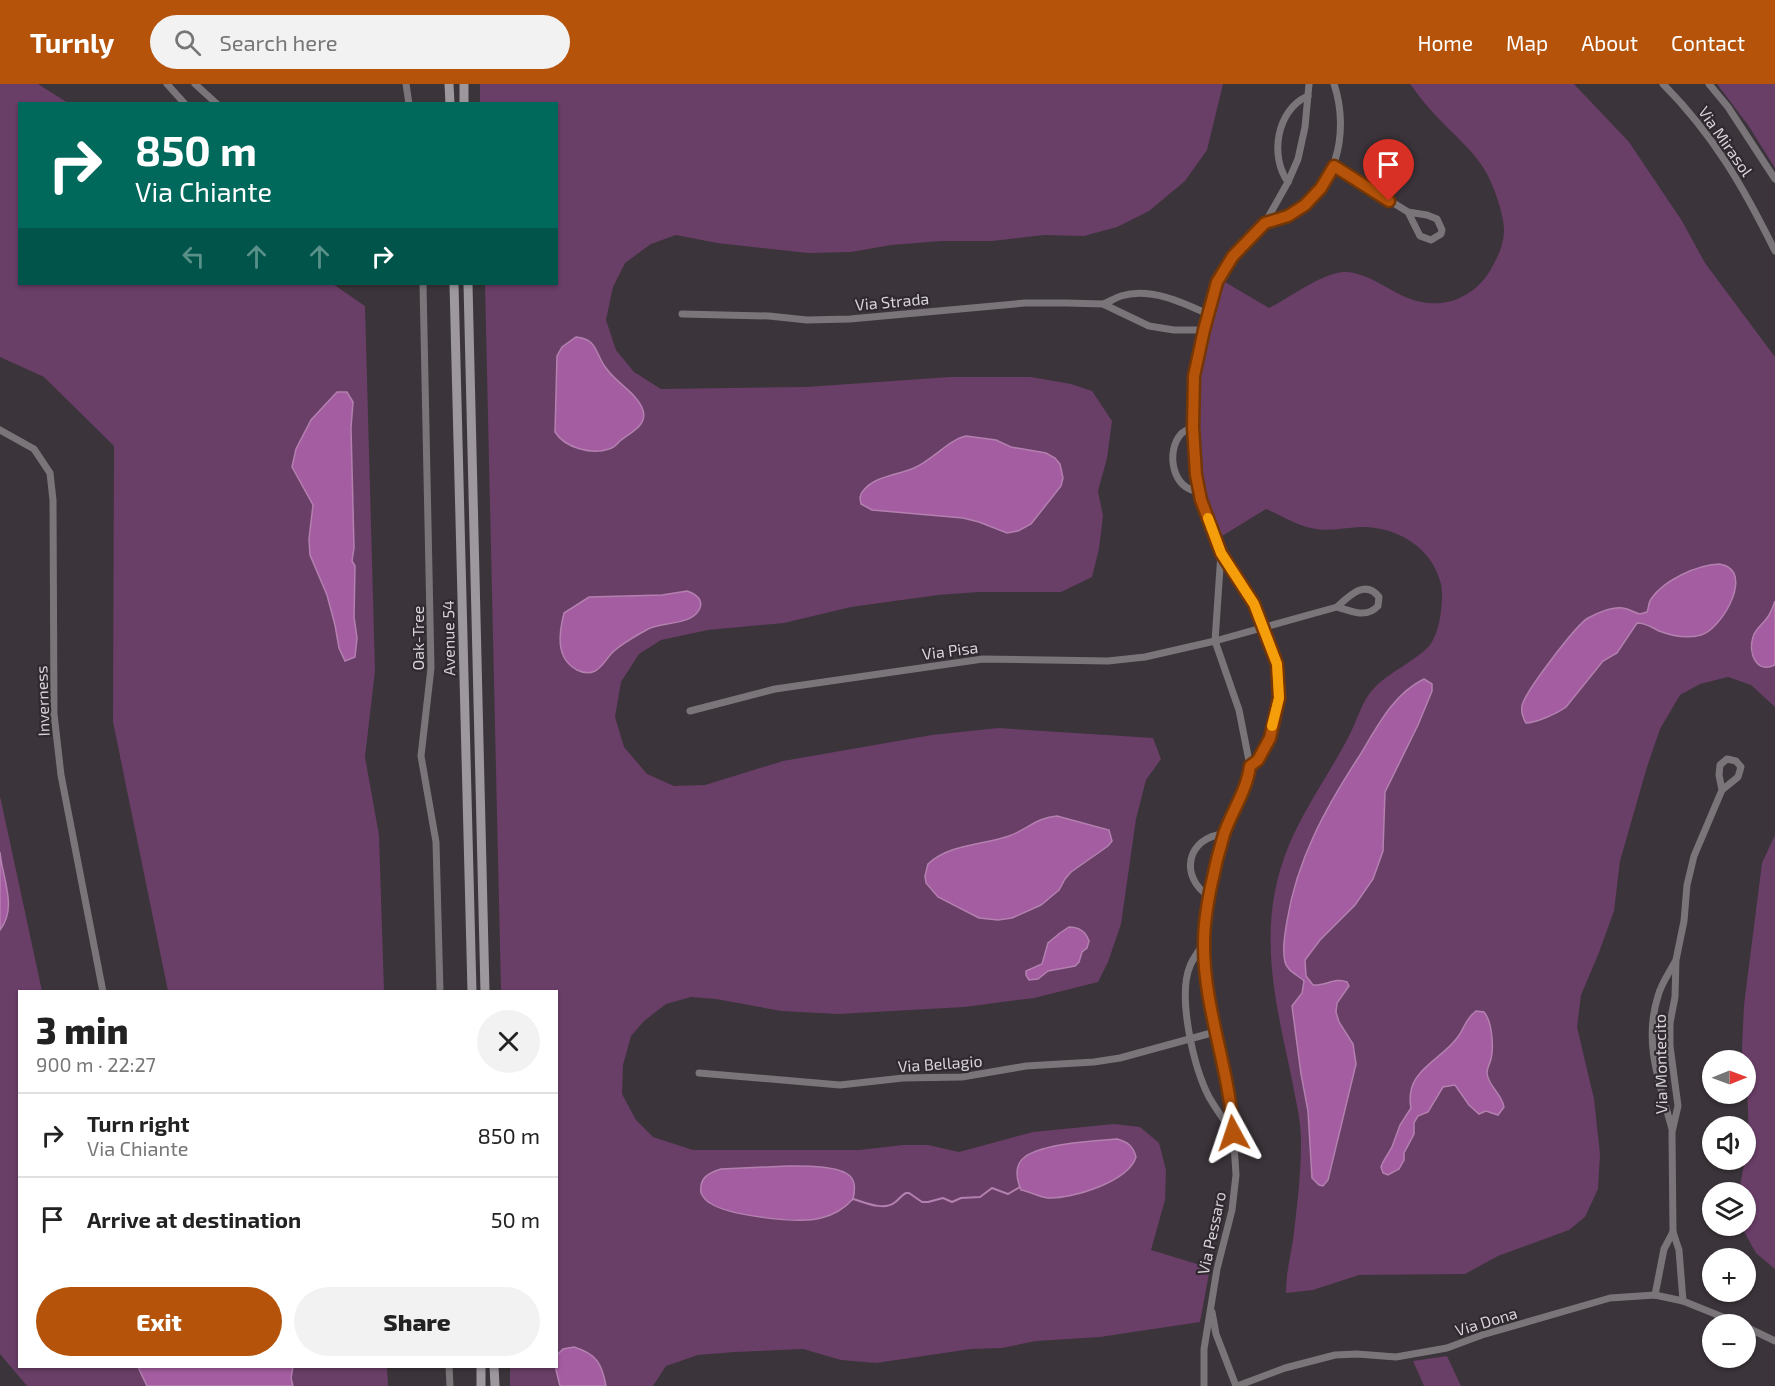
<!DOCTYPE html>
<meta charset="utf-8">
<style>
body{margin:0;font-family:"Exo 2",sans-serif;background:#f2f2f2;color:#222;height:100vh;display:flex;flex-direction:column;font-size:22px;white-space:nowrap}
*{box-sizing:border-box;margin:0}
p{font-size:20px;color:#767676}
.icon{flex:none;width:33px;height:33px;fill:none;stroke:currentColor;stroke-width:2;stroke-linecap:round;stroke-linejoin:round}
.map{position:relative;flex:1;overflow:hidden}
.side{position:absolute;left:18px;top:906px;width:540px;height:378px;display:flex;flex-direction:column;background:#fff;border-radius:0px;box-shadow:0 2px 4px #0004}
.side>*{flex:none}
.guide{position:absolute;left:18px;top:18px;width:540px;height:183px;border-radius:0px;box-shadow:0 2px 4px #0004;background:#00695c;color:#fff;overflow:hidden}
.needle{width:39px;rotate:89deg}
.buttons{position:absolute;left:1702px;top:966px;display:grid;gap:12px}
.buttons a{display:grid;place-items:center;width:54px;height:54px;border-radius:50%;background:#fff;box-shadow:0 2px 4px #0004;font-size:30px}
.pin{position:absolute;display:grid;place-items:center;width:51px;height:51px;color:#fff;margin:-62px -26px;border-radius:50% 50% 50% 0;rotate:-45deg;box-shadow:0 0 6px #0007}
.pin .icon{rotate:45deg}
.me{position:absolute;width:66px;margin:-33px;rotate:355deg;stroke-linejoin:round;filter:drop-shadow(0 0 4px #0008)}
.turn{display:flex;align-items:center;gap:21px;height:126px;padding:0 18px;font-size:27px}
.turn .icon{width:78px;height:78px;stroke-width:2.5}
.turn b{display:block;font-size:42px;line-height:51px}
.lanes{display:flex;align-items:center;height:57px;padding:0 18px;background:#0003;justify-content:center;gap:30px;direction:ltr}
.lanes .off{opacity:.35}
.round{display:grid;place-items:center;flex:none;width:63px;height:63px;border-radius:32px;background:#f2f2f2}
.overview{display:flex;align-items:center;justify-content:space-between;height:102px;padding:0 18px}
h1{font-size:36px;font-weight:800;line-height:45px}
.primary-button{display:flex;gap:12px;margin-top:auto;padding:12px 18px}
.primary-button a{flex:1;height:69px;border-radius:36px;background:#b45309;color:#fff;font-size:24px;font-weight:800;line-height:69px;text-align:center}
.primary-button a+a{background:#f2f2f2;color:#222}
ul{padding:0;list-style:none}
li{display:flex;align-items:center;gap:18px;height:84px;padding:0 18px;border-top:2px solid #e0e0e0}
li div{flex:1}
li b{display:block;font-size:22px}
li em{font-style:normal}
header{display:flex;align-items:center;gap:36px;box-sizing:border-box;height:84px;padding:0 30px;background:#b45309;color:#fff}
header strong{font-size:28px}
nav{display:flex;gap:33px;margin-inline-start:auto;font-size:21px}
.search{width:420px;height:54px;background:#f2f2f2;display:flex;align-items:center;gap:15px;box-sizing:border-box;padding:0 21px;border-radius:33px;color:#767676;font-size:22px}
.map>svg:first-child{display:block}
.green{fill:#693e67}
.water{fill:#a45da0;stroke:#b380b0;stroke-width:1.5}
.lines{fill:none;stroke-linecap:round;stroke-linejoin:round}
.stream{stroke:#b380b0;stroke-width:2}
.street{stroke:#797578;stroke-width:7}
.secondary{stroke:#9d989d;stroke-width:9}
.route-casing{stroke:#753606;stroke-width:15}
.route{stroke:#b45309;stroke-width:10}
.slow{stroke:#f59e0b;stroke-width:10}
.labels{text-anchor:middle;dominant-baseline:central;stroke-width:4.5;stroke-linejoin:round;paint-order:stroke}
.street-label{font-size:16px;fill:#d7d3d7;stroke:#302a30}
</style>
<header>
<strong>Turnly</strong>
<div class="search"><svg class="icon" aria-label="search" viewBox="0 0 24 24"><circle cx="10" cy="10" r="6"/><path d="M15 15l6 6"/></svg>Search here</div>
<nav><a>Home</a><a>Map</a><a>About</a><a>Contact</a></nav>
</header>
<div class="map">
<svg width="1775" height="1302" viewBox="0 0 1775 1302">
<rect width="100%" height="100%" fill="#3b343a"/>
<g class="green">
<path d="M0,0H38L68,19L20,20V200H333L365,222L375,587L365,673L379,751L384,907H168L113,638L114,362L44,293L0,273Z"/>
<path d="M480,0H1223L1207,66L1185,97L1149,127L1117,143L1084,152L1044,151L992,157H941L891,161L851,168L808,169L717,159L676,151L651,160L625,179L613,203L606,236L616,266L634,288L661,305L806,303L950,293H1031L1071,300L1092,307L1112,337L1107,374L1098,407L1103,432L1099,465L1092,493L1061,508H979L938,511L851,523L784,539L708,546L661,556L639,570L621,598L615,633L624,663L647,690L674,702L705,701L783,677L932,651L998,644L1153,654L1161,675L1146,696L1136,735L1121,840L1108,878L1098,898L1034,914L964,923L838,930L781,927L716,915L691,913L666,920L644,937L631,952L623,981L622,1010L636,1036L653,1053L693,1066H859L903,1061H928L959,1068L1033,1048L1114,1040L1140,1043L1159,1059L1166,1086L1165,1116L1151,1166L1210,1184L1200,1238L1100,1253L1036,1257L1002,1264L971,1265L876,1279L841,1276L803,1265L735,1268L698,1271L666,1282L653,1302H510V1283L556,1282V908L501,907L485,200H556V20L480,19Z"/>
<path d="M1410,0H1574L1629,58L1682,137L1705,179L1775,273V623L1751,601L1728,593L1700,600L1680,611L1660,645L1647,683L1620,777L1614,827L1598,871L1581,911L1577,943L1594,1015L1600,1070L1598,1105L1585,1133L1569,1146L1498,1172L1465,1190L1359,1191L1313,1206L1286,1209C1286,1190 1290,1174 1293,1156C1297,1124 1301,1090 1301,1058C1301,1035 1295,1014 1291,991C1274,912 1256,840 1289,761C1305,723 1329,690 1348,654C1357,637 1362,616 1375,603C1390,588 1418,575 1430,561C1440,548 1444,516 1441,500C1432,463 1396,442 1360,443C1344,444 1326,448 1311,444C1296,441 1280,431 1266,425L1222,452C1218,442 1213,432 1210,422C1188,351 1199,266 1225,198L1269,224C1289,214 1326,186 1347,188C1381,191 1401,223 1441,219C1462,217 1481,203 1491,185C1498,173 1504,160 1504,146C1504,131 1494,103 1487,90C1476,69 1455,52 1439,35C1428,24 1419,12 1410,0Z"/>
<path d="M1717,0H1775V84L1748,41Z"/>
<path d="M0,712L42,907L20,908V1282L387,1283L388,1302H27L0,1270Z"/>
<path d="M1775,751V1185L1756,1169L1742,1144V1142H1746V1108H1740V1102L1749,1054L1746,976H1743L1742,964L1744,921L1762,779Z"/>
<path d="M1447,1272L1461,1302H1424L1413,1277Z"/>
</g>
<g class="water">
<path d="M576,253C598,255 595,270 606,284C616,299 637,309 643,326C648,342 629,349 620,357C616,361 614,364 609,365C592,371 565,364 555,348L557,272L562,263Z"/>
<path d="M337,308H347L353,318L351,344L354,464L352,477L355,482L354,533L357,554L355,573L345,577L339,564L335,541L327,511L310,471L309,455L313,421L292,383L296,365L311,336Z"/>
<path d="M966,352L996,356L1011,363L1046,369L1055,374L1060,380L1063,394L1061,402L1031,440L1018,447L1007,449L979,438L963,434L872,426L861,420C860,415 859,411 863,407C874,392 898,391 914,384C933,376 948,356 966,352Z"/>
<path d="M1719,480C1722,481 1726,481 1728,483C1750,496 1720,546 1701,551C1687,555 1672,552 1659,547C1651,543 1646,539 1637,539L1617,569L1603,577L1566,623C1558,629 1536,639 1526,639C1523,634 1521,628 1522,622C1524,609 1576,541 1588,534C1597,529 1613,522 1623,524C1629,525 1635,529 1640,530L1647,528C1649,524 1648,519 1651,515C1664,496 1697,481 1719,480Z"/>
<path d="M687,507C699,511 706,519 696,530C684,541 662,538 648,545C636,552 624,558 614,567C606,574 604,582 595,587C589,590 583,589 577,586C555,574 559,549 564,529L589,513L662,511Z"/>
<path d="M1775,517V581C1756,590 1748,569 1753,553C1755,545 1763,540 1767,534C1771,529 1773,523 1775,517Z"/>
<path d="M1424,595L1432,600V607L1418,641L1385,708L1383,767L1373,795L1355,821L1320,856L1305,876L1306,892L1313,901C1326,902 1335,893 1347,898L1349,902L1337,919L1336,928L1339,938L1353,960L1356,980L1328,1096L1323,1102L1319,1101L1312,1094L1308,1027L1301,990L1292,922L1302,909L1304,897C1298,891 1287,887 1285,878C1282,865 1285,850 1287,837C1297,775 1326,723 1360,671C1377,643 1393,610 1424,595Z"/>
<path d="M1057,732L1109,746L1112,757L1108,762L1071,788L1065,795L1059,806L1041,821L1012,834L998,836L979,834L938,813L926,799L925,792L928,780C949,760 983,761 1009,752C1026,746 1038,733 1057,732Z"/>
<path d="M0,768C2,794 18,823 0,846Z"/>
<path d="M1069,843C1079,843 1086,848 1089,857L1087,864L1082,868L1079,878L1075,882L1048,887L1038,895L1029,896L1026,891V887L1042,880L1048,859L1060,849Z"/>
<path d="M1476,927L1484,928C1492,937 1494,963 1491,975C1490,980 1487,983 1487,989C1488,1002 1502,1010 1504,1023L1498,1031L1486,1027L1479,1030L1469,1021L1455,1001L1443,1003L1428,1028L1418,1032L1414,1039V1050L1404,1069V1076L1399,1085L1388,1091L1383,1089L1381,1083L1383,1078L1392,1063L1400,1041L1411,1024C1404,987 1439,978 1457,954C1465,944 1465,935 1476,927Z"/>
<path d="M1117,1055C1128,1058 1133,1062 1136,1073C1128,1098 1072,1115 1048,1114C1039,1113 1031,1108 1021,1106C1016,1094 1014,1080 1026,1072C1047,1059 1093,1057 1117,1055Z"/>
<path d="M788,1082C803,1082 839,1081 850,1092C856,1098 855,1107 853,1115C844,1125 834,1131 821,1134C799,1140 729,1132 710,1119C706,1117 703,1113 701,1109C699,1094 708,1089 721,1085Z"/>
<path d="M574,1263C597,1270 602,1280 606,1302H560L556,1286L557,1271L563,1265Z"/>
<path d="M138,1283H293L291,1294L293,1302H147Z"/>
</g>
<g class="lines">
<path class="stream" d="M853,1115C864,1118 883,1127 894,1119C899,1116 900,1112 906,1109H909L922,1118H928L943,1114L952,1118L961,1114L980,1113L992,1104L1008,1110L1020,1103"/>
<g class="street">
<path d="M167,0L185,20"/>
<path d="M195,0L217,20"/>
<path d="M406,0L409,20"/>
<path d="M1663,0C1713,50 1744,104 1775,167"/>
<path d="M1709,0L1728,23L1775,95"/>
<path d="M1334,82L1408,128L1427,131L1437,135L1442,146L1441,150L1431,156L1420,152L1408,128"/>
<path d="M1288,98C1269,72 1277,25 1308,12"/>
<path d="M1265,139C1272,137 1280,135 1287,132C1337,110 1350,47 1334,0"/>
<path d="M423,200L431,584L421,672L436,758L440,908"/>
<path d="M1103,220C1109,218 1115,214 1121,212C1150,203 1182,218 1208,230"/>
<path d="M682,230L769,232L807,236L850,235L1025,219H1067L1103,220L1149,242L1174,246H1204"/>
<path d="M1193,343C1189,345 1184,347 1181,350C1165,368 1173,407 1199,407"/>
<path d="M0,346L34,365L50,389L53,416L54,630L61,691L103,908"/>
<path d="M690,627L775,605L983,575L1108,577L1145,573L1215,557L1337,523C1349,512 1365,495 1379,513L1378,522C1366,535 1352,527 1337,523"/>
<path d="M1250,682L1258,676L1270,654L1279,614L1277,581L1254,520L1221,469L1201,416L1196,391L1195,366L1194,292L1204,246L1217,198L1233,172L1265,139L1288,98L1298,75L1305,43L1309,0"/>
<path d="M1210,813C1178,793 1187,753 1224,750"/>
<path d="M1204,858C1200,866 1193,874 1190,882C1177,913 1194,984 1209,1013C1216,1025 1224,1036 1232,1048"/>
<path d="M699,989L840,1001L903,994L962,993L1026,982L1094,978L1120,974L1215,948"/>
<path d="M1672,1045C1660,1000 1643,959 1658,912C1661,900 1669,889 1675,878"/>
<path d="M1655,1211L1664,1165L1673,1148"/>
<path d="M1683,1217L1679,1166L1673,1148L1672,1048L1678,1022L1670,962V939L1675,913L1676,876L1684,837L1687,801L1694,772L1722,706L1738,693L1741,683L1736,677L1727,675L1720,681L1719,691L1722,706"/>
<path d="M1212,1228L1216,1250L1236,1302"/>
<path d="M1746,1243L1775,1257"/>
<path d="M449,1282L450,1302"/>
<path d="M1204,1302V1265L1217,1185L1232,1126L1236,1091L1232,1028L1210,919L1204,858L1210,813L1224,750L1249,694L1250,682L1239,626L1215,557L1221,469"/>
<path d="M1237,1302L1285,1284L1335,1271L1357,1270L1396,1273L1447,1264L1482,1251L1610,1214L1655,1211L1683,1217L1740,1240"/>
</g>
<g class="secondary">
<path d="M449,0L450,20"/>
<path d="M464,0V20"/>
<path d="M454,200L472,908"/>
<path d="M468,200L485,908"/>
<path d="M481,1282V1302"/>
<path d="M494,1282L495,1302"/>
</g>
</g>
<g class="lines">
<g class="route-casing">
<path id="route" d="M1233,1049C1230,985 1203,923 1204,858C1204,828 1215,780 1224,750C1232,727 1247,706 1250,682L1258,676L1270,654L1279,614L1277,580L1254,520L1221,469L1201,416L1196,391L1193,343L1194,292L1204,246L1217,198L1233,172L1265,139L1288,132L1305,121L1321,104L1334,82L1389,117"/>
</g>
<use href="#route" class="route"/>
<path class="slow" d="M1208,434L1221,469L1254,520L1277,580L1279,614L1272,642"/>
</g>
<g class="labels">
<g class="street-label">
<text transform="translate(1726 57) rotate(55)">Via Mirasol</text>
<text transform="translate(892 217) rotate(-5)">Via Strada</text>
<text transform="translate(417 554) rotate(-90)">Oak-Tree</text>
<text transform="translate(448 554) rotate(-91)">Avenue 54</text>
<text transform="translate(950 566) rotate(-7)">Via Pisa</text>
<text transform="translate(42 617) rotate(-92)">Inverness</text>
<text transform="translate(940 979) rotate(-4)">Via Bellagio</text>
<text transform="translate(1660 980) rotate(-91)">Via Montecito</text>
<text transform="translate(1211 1149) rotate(-78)">Via Pessaro</text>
<text transform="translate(1486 1237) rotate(-17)">Via Dona</text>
</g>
</g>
</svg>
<div class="buttons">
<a><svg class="needle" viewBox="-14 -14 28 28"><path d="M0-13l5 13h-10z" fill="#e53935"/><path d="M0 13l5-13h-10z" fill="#767676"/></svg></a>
<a><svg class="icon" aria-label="sound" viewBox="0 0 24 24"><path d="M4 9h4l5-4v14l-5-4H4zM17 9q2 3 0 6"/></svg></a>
<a><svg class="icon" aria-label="layers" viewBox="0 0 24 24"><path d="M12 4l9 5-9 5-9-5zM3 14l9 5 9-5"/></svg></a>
<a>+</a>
<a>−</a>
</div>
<div class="pin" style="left:1389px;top:117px;background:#d93025"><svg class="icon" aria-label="arrive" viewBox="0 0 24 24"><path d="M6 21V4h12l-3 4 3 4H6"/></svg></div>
<svg class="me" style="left:1233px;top:1049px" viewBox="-20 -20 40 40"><path d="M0-17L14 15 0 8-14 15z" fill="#b45309" stroke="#fff" stroke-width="4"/></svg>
<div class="guide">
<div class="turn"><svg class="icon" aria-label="right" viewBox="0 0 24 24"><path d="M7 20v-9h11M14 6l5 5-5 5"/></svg><div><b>850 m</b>Via Chiante</div></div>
<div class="lanes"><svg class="icon off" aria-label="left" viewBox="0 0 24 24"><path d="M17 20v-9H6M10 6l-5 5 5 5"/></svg><svg class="icon off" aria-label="ahead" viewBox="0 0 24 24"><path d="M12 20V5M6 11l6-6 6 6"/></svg><svg class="icon off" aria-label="ahead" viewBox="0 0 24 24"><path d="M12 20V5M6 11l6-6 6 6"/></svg><svg class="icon" aria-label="right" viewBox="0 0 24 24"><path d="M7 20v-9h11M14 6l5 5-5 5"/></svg></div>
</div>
<section class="side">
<div class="overview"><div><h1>3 min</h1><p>900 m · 22:27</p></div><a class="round"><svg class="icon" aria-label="close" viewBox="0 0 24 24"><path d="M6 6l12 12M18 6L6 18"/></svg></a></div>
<ul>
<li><svg class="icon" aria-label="right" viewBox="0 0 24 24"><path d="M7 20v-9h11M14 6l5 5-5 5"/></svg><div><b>Turn right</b><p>Via Chiante</p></div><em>850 m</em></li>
<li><svg class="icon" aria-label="arrive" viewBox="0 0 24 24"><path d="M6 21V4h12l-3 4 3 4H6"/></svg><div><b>Arrive at destination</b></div><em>50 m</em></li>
</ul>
<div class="primary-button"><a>Exit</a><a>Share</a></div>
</section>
</div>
